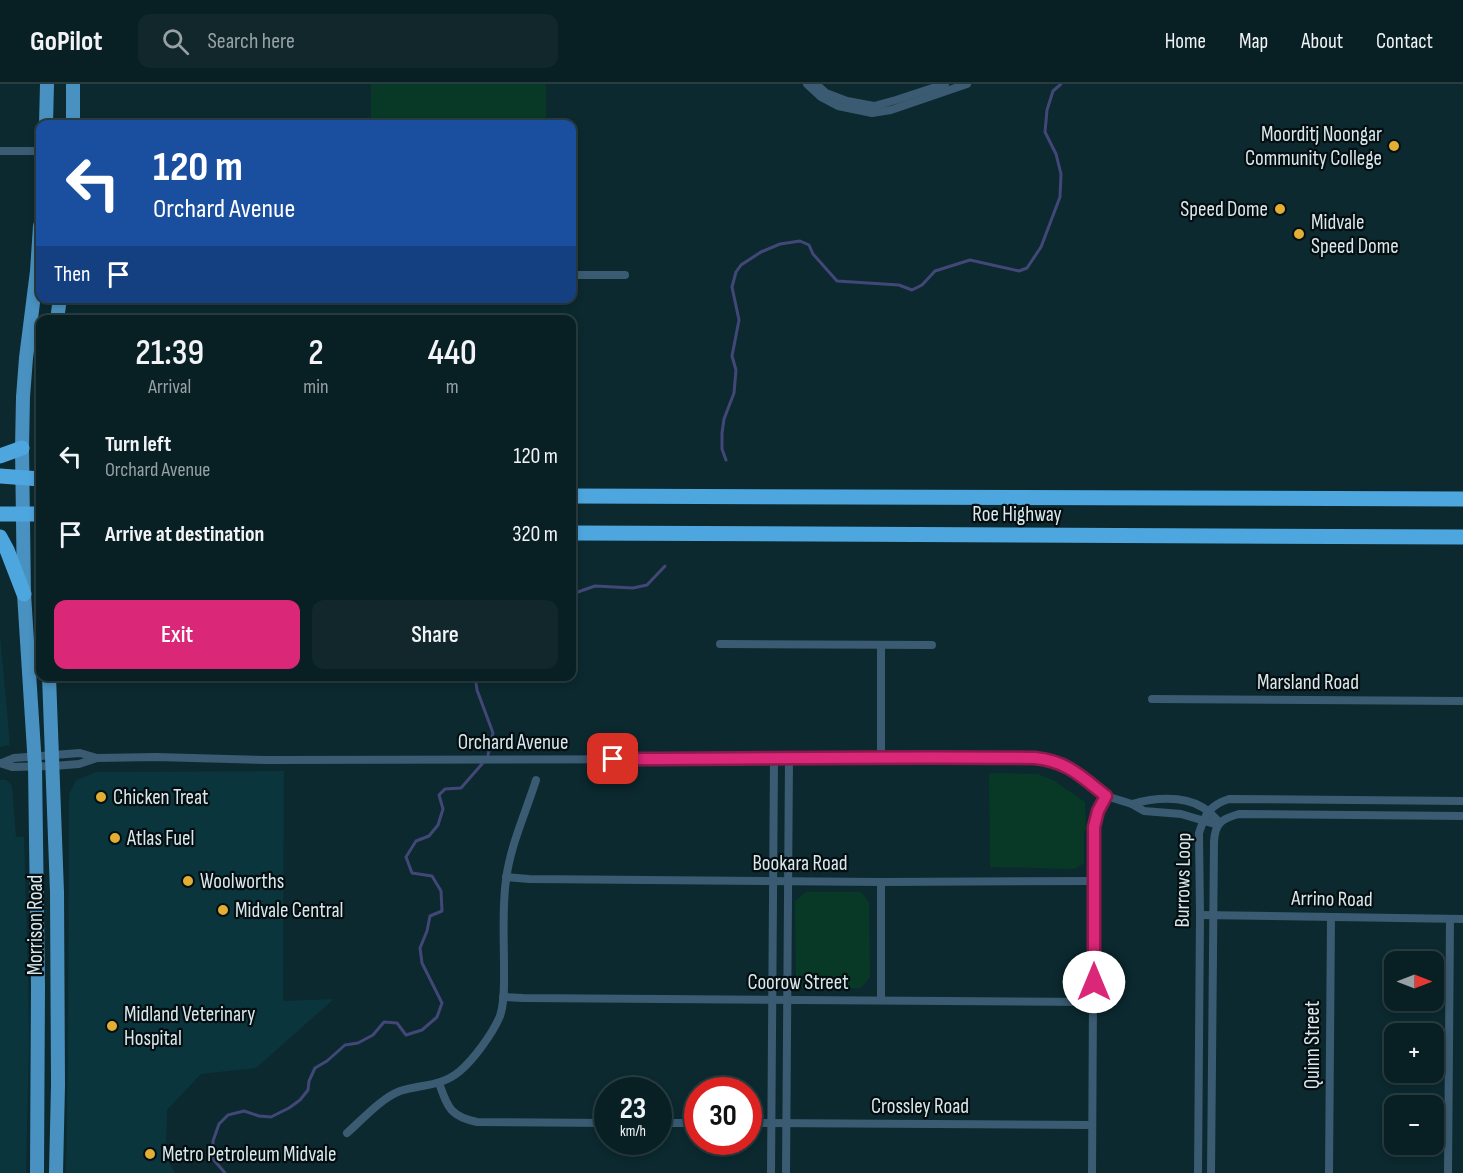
<!DOCTYPE html>
<meta charset="utf-8">
<style>
body{margin:0;font-family:"Sofia Sans Condensed",sans-serif;background:#11272b;color:#f1f3f6;height:100vh;display:flex;flex-direction:column;font-size:22px;white-space:nowrap}
*{box-sizing:border-box;margin:0}
p{font-size:20px;color:#98a2a6}
.icon{flex:none;width:33px;height:33px;fill:none;stroke:currentColor;stroke-width:2;stroke-linecap:round;stroke-linejoin:round}
.map{position:relative;flex:1;overflow:hidden}
.details{position:absolute;left:36px;top:231px;width:540px;height:366px;display:flex;flex-direction:column;background:#081f23;border-radius:12px;box-shadow:0 3px 9px #0003,0 0 0 2px #293d41}
.details>*{flex:none}
.guide{position:absolute;left:36px;top:36px;width:540px;height:183px;border-radius:12px;box-shadow:0 3px 9px #0003,0 0 0 2px #293d41;background:#1a4fa0;color:#fff;overflow:hidden}
.needle{width:39px;rotate:90deg}
.buttons{position:absolute;left:1384px;top:867px;display:grid;gap:12px}
.buttons a{display:grid;place-items:center;width:60px;height:60px;border-radius:12px;background:#081f23;box-shadow:0 3px 9px #0003,0 0 0 2px #293d41;font-size:30px}
.speed{position:absolute;left:594px;top:993px;display:flex;gap:12px;font-size:30px;font-weight:700;text-align:center}
.speed>*{display:grid;place-content:center;width:78px;height:78px;border-radius:50%;background:#081f23;box-shadow:0 3px 9px #0003,0 0 0 2px #293d41;line-height:1}
.speed small{font-size:15px;font-weight:400}
.speed .limit{border:9px solid #d22;background:#fff;color:#111}
.pin{position:absolute;display:grid;place-items:center;width:51px;height:51px;color:#fff;margin:-26px;border-radius:12px;box-shadow:0 3px 9px #0006}
.me{position:absolute;width:66px;margin:-33px;rotate:0deg;stroke-linejoin:round;filter:drop-shadow(0 0 4px #0008)}
.turn{display:flex;align-items:center;gap:21px;height:126px;padding:0 18px;font-size:27px}
.turn .icon{width:78px;height:78px;stroke-width:2.5}
.turn b{display:block;font-size:42px;line-height:51px}
.then{display:flex;align-items:center;height:57px;padding:0 18px;background:#0003;gap:12px;font-size:22px}
.eta{display:flex;justify-content:space-evenly;align-items:center;height:102px;text-align:center}
.eta b{font-size:36px;font-weight:600;line-height:42px}
.button{display:flex;gap:12px;margin-top:auto;padding:12px 18px}
.button a{flex:1;height:69px;border-radius:12px;background:#db2777;color:#fff;font-size:24px;font-weight:600;line-height:69px;text-align:center}
.button a+a{background:#11272b;color:#f1f3f6}
ul{padding:0;list-style:none}
li{display:flex;align-items:center;gap:18px;height:78px;padding:0 18px}
li div{flex:1}
li b{display:block;font-size:22px}
li em{font-style:normal}
header{display:flex;align-items:center;gap:36px;box-sizing:border-box;height:84px;padding:0 30px;background:#081f23;border-bottom:2px solid #293d41}
header strong{font-size:28px}
nav{display:flex;gap:33px;margin-inline-start:auto;font-size:21px}
.search{width:420px;height:54px;background:#11272b;display:flex;align-items:center;gap:15px;box-sizing:border-box;padding:0 21px;border-radius:12px;color:#98a2a6;font-size:22px}
.map>svg:first-child{display:block}
.built{fill:#0a353d}
.green{fill:#073926}
.lines{fill:none;stroke-linecap:round;stroke-linejoin:round}
.stream{stroke:#424778;stroke-width:3}
.street{stroke:#3a5b72;stroke-width:8}
.primary{stroke:#4991c0;stroke-width:14}
.highway{stroke:#4ea6df;stroke-width:15}
.route-casing{stroke:#8e194d;stroke-width:15}
.route{stroke:#db2777;stroke-width:10}
.poi-dot{fill:#e2af34;stroke:#050f12;stroke-width:2}
.labels{text-anchor:middle;dominant-baseline:central;stroke-width:4.5;stroke-linejoin:round;paint-order:stroke}
.poi-label{font-size:21px;fill:#d8e8ec;stroke:#050f12;text-anchor:start}
.street-label{font-size:21px;fill:#d8e8ec;stroke:#050f12}
</style>
<header>
<strong>GoPilot</strong>
<div class="search"><svg class="icon" aria-label="search" viewBox="0 0 24 24"><circle cx="10" cy="10" r="6"/><path d="M15 15l6 6"/></svg>Search here</div>
<nav><a>Home</a><a>Map</a><a>About</a><a>Contact</a></nav>
</header>
<div class="map">
<svg width="1463" height="1089" viewBox="0 0 1463 1089">
<rect width="100%" height="100%" fill="#0b292f"/>
<g class="built">
<path d="M0,550L10,661L0,663Z"/>
<path d="M284,687L283,917L334,915L256,984L201,990L167,1026L166,1073L175,1089H66L68,966L69,710L76,696L96,688Z"/>
<path d="M0,696H6L12,701L16,753H24L28,889L29,961L26,1089H0Z"/>
</g>
<g class="green">
<rect x="371" y="0" width="175" height="40"/>
<path d="M989,689L1038,690L1053,696L1085,718L1086,746H1084V779L1075,785L990,783Z"/>
<path d="M806,808H861L869,818L870,893L861,904H802L796,896L795,817Z"/>
</g>
<g class="lines">
<g class="stream">
<path d="M726,376L722,365V349L724,335L734,309L736,286L732,272L739,236L732,203L736,188L741,181L761,168L780,160L800,157L809,161L813,170L837,197L899,201L912,206L922,201L935,187L970,176L1019,187L1027,184L1041,163L1060,113L1061,90L1056,70L1045,48L1047,26L1053,7L1061,0"/>
<path d="M572,510L595,502L633,504L647,501L665,482"/>
<path d="M475,592L477,606L493,649L488,671"/>
<path d="M225,1089L213,1075V1057L219,1040L228,1031L244,1027L259,1032L271,1033L289,1024L300,1016L308,1006L309,997L315,984L327,977L345,961L358,959L373,951L384,938L397,939L406,951L422,946L437,933L442,919L422,879L420,864L427,847L430,832L442,827L441,807L432,792L412,789L406,773L416,757L429,752L438,741L443,725L439,711L445,705L461,704L482,680"/>
</g>
<g class="street">
<path d="M807,0L821,13L838,22L872,29L891,26L967,0"/>
<path d="M816,0L826,9L847,17L874,22L896,16L945,0"/>
<path d="M0,67H40"/>
<path d="M572,191H625"/>
<path d="M720,560L932,561"/>
<path d="M881,561V673"/>
<path d="M1152,615L1463,617"/>
<path d="M0,679L12,683L53,682L79,680L97,674"/>
<path d="M2,679L14,674L80,669L97,674L156,673L267,676L789,675L881,673L1035,674L1046,675L1069,683L1106,712L1132,720L1144,727L1181,730L1218,741"/>
<path d="M1132,720C1153,714 1182,711 1202,723C1209,727 1214,733 1220,739"/>
<path d="M506,793L529,795L881,798L1094,797"/>
<path d="M1200,831L1463,835"/>
<path d="M503,913L523,914L1093,918"/>
<path d="M881,916V798"/>
<path d="M439,999C448,1024 450,1032 477,1038L608,1039"/>
<path d="M658,1039H698"/>
<path d="M748,1039L1092,1041"/>
<path d="M347,1049C363,1035 380,1015 400,1007C422,1000 441,1003 460,987C474,975 493,949 500,932C505,917 504,898 504,882C504,854 502,824 506,796C510,762 526,728 536,696"/>
<path d="M771,1089L774,675"/>
<path d="M786,1089L789,675"/>
<path d="M1092,1089L1094,743L1098,727L1106,712"/>
<path d="M1198,1089L1200,831L1199,749C1205,730 1210,721 1229,715L1463,717"/>
<path d="M1211,1089L1214,758C1215,739 1221,735 1239,730L1463,732"/>
<path d="M1329,1089L1331,833"/>
<path d="M1448,1089L1450,835"/>
</g>
<g class="primary">
<path d="M46,40L47,0"/>
<path d="M73,40V0"/>
<path d="M57,236L60,214"/>
<path d="M49,592L57,808L58,1001L56,1089"/>
<path d="M37,1089L38,902L35,682L24,510L22,364L23,313L26,274L37,187L40,142"/>
</g>
<g class="highway">
<path d="M0,372L22,364"/>
<path d="M0,392L40,395"/>
<path d="M572,412L1463,415"/>
<path d="M0,430H40"/>
<path d="M572,449L1463,453"/>
<path d="M0,453L7,466L24,510"/>
</g>
</g>
<g class="lines">
<g class="route-casing">
<path id="route" d="M613,675C753,675 894,672 1035,674C1067,677 1082,693 1106,712L1098,727L1094,743V898"/>
</g>
<use href="#route" class="route"/>
</g>
<g class="poi-dot">
<circle cx="1394" cy="62" r="6"/>
<circle cx="1280" cy="125" r="6"/>
<circle cx="1299" cy="150" r="6"/>
<circle cx="101" cy="713" r="6"/>
<circle cx="115" cy="754" r="6"/>
<circle cx="188" cy="797" r="6"/>
<circle cx="223" cy="826" r="6"/>
<circle cx="112" cy="942" r="6"/>
<circle cx="150" cy="1070" r="6"/>
</g>
<g class="labels">
<g class="poi-label">
<text x="1382" y="50" text-anchor="end">Moorditj Noongar<tspan x="1382" dy="24">Community College</tspan></text>
<text x="1268" y="125" text-anchor="end">Speed Dome</text>
<text x="1311" y="138">Midvale<tspan x="1311" dy="24">Speed Dome</tspan></text>
<text x="113" y="713">Chicken Treat</text>
<text x="127" y="754">Atlas Fuel</text>
<text x="200" y="797">Woolworths</text>
<text x="235" y="826">Midvale Central</text>
<text x="124" y="930">Midland Veterinary<tspan x="124" dy="24">Hospital</tspan></text>
<text x="162" y="1070">Metro Petroleum Midvale</text>
</g>
<g class="street-label">
<text x="1017" y="430">Roe Highway</text>
<text x="1308" y="598">Marsland Road</text>
<text x="513" y="658">Orchard Avenue</text>
<text x="800" y="779">Bookara Road</text>
<text transform="translate(1183 796) rotate(-89)">Burrows Loop</text>
<text transform="translate(1332 815) rotate(1)">Arrino Road</text>
<text transform="translate(35 841) rotate(-90)">Morrison Road</text>
<text x="798" y="898">Coorow Street</text>
<text transform="translate(1312 961) rotate(-90)">Quinn Street</text>
<text x="920" y="1022">Crossley Road</text>
</g>
</g>
</svg>
<div class="buttons">
<a><svg class="needle" viewBox="-14 -14 28 28"><path d="M0-13l5 13h-10z" fill="#e53935"/><path d="M0 13l5-13h-10z" fill="#98a2a6"/></svg></a>
<a>+</a>
<a>−</a>
</div>
<div class="speed"><div>23<small>km/h</small></div><div class="limit">30</div></div>
<div class="pin" style="left:613px;top:675px;background:#d93025"><svg class="icon" aria-label="arrive" viewBox="0 0 24 24"><path d="M6 21V4h12l-3 4 3 4H6"/></svg></div>
<svg class="me" style="left:1094px;top:898px" viewBox="-20 -20 40 40"><circle r="19" fill="#fff"/><path d="M0-13L10 11 0 6-10 11z" fill="#db2777"/></svg>
<div class="guide">
<div class="turn"><svg class="icon" aria-label="left" viewBox="0 0 24 24"><path d="M17 20v-9H6M10 6l-5 5 5 5"/></svg><div><b>120 m</b>Orchard Avenue</div></div>
<div class="then">Then<svg class="icon" aria-label="arrive" viewBox="0 0 24 24"><path d="M6 21V4h12l-3 4 3 4H6"/></svg></div>
</div>
<section class="details">
<div class="eta">
<div><b>21:39</b><p>Arrival</p></div>
<div><b>2</b><p>min</p></div>
<div><b>440</b><p>m</p></div>
</div>
<ul>
<li><svg class="icon" aria-label="left" viewBox="0 0 24 24"><path d="M17 20v-9H6M10 6l-5 5 5 5"/></svg><div><b>Turn left</b><p>Orchard Avenue</p></div><em>120 m</em></li>
<li><svg class="icon" aria-label="arrive" viewBox="0 0 24 24"><path d="M6 21V4h12l-3 4 3 4H6"/></svg><div><b>Arrive at destination</b></div><em>320 m</em></li>
</ul>
<div class="button"><a>Exit</a><a>Share</a></div>
</section>
</div>
